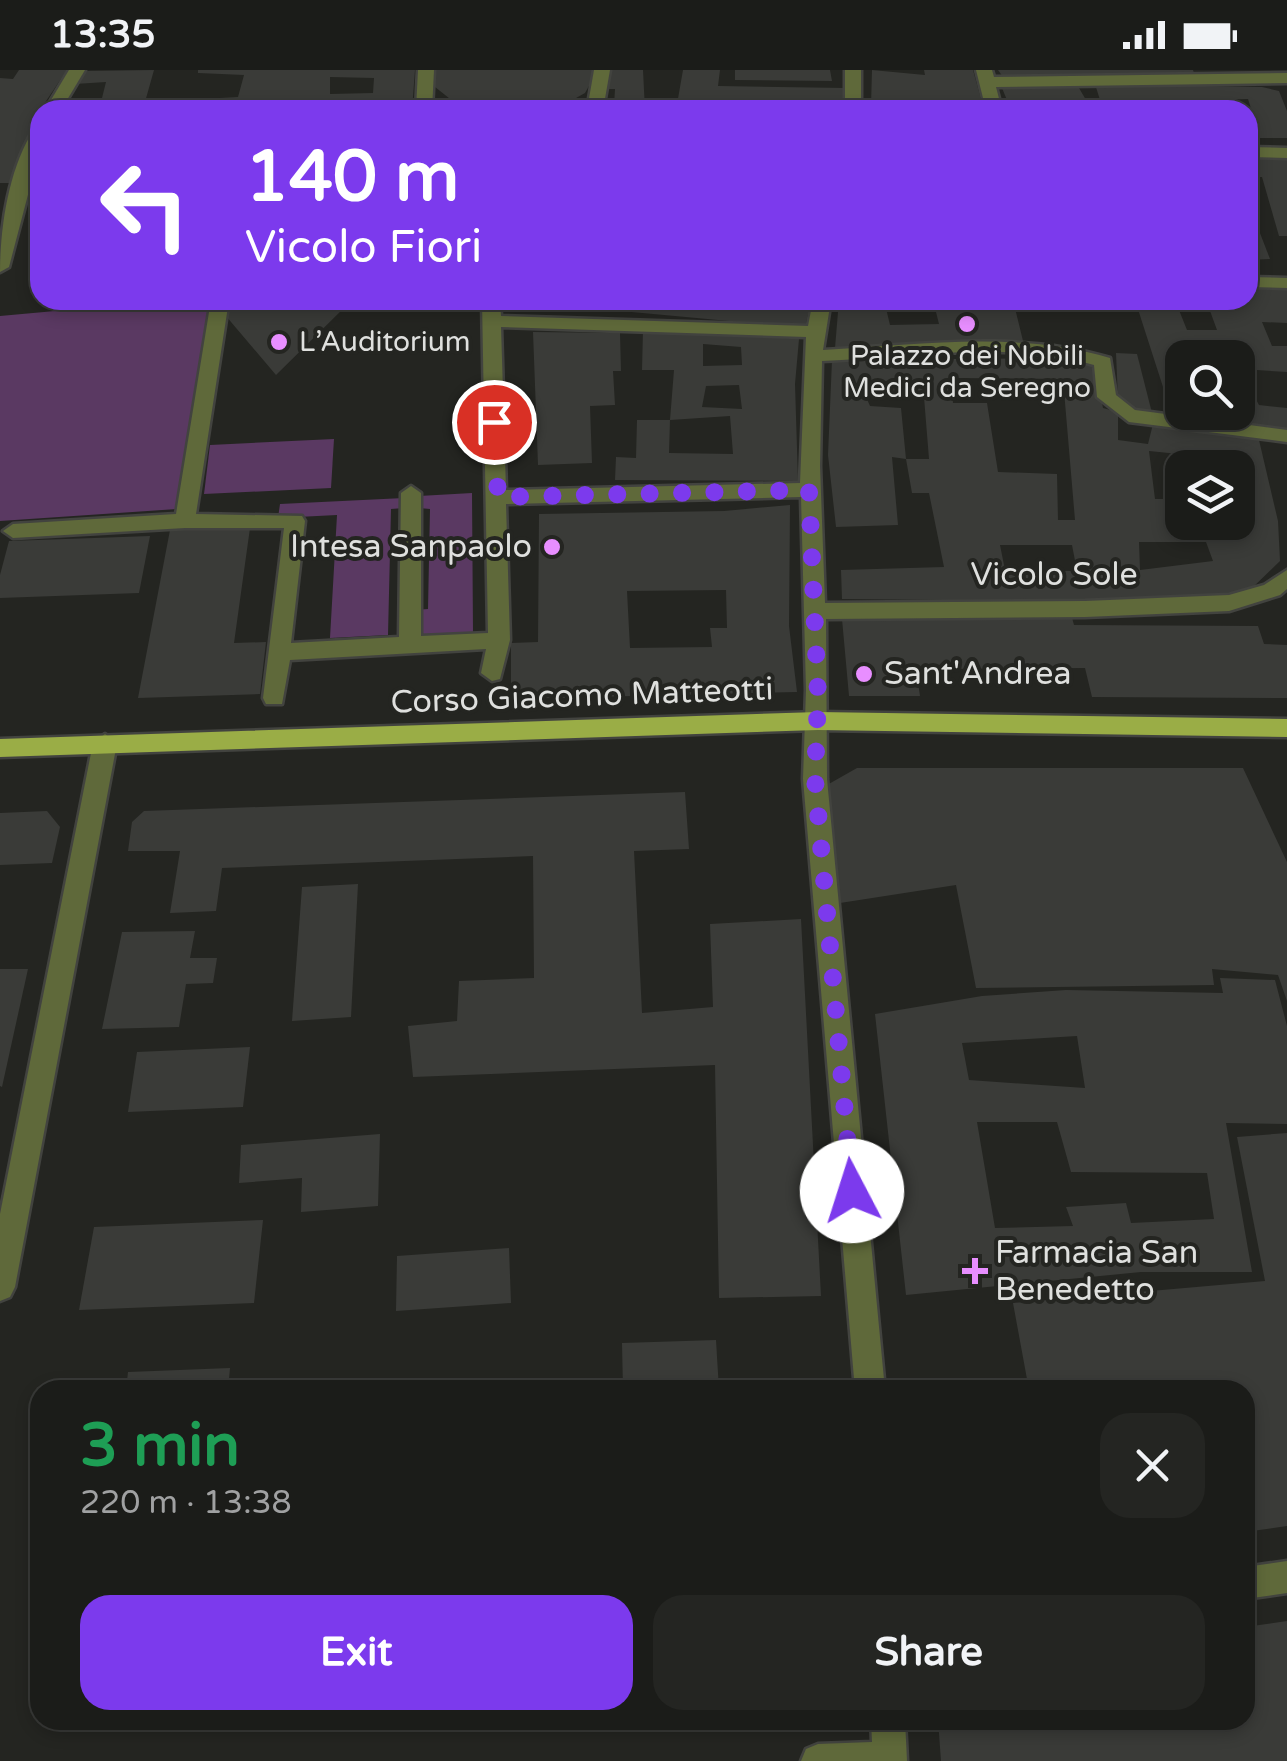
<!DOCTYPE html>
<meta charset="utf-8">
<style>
body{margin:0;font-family:"Varela Round",sans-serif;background:#242522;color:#f1f3f6;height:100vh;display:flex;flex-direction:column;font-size:38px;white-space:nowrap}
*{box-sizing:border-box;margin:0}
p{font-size:32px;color:#a0a1a2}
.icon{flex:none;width:55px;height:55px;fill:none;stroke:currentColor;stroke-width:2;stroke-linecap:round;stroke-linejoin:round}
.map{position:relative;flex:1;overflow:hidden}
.details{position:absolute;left:30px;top:1310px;width:1225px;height:350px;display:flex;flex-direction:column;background:#1b1c19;border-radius:30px;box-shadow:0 5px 15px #0003,0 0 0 2px #393a38}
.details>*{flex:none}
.guide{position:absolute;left:30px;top:30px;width:1228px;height:210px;border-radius:30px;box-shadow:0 5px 15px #0003,0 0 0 2px #393a38;background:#7c3aed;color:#fff;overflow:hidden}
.fabs{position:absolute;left:1165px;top:270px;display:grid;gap:20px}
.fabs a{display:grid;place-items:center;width:90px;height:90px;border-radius:20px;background:#1b1c19;box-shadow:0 5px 15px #0003,0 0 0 2px #393a38;font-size:50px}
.pin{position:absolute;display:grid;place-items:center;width:85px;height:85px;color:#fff;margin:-42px;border:5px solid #fff;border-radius:50%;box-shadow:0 2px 10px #0007}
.me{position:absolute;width:110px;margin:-55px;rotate:355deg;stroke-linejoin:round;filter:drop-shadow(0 0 8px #0008)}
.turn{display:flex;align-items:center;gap:35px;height:210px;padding:0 50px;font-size:45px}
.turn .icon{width:130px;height:130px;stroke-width:2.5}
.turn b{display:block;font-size:70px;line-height:85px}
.round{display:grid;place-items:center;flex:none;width:105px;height:105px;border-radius:30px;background:#242522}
.headline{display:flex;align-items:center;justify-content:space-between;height:170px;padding:0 50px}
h1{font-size:60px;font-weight:800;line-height:75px;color:#1e9e55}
.action{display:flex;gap:20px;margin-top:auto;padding:20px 50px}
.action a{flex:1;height:115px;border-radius:30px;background:#7c3aed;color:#fff;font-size:40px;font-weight:800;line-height:115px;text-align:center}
.action a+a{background:#242522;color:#f1f3f6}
.status{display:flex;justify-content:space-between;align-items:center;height:70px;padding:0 50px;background:#1b1c19;direction:ltr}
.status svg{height:28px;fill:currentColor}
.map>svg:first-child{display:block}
.green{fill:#5a3962}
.building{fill:#3a3b38;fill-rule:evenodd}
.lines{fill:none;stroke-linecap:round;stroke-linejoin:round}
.minor-casing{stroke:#42433f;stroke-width:5}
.major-casing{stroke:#42433f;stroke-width:5}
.minor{fill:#5f693a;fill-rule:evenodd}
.major{fill:#9aad46;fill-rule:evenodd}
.route{stroke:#7c3aed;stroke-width:18;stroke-dasharray:0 32.4}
.poi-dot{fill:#e88eff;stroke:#242521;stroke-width:4}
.labels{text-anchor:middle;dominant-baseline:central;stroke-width:8;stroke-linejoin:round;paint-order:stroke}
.far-poi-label{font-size:28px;fill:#dfe0de;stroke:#242521;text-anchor:start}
.poi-label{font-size:32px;fill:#dfe0de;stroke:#242521;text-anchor:start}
.street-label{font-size:32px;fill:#dfe0de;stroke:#242521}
</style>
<div class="status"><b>13:35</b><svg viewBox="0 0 49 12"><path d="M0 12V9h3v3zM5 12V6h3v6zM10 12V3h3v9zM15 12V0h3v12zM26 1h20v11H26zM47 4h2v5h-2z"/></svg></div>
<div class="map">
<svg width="1287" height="1691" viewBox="0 0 1287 1691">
<rect width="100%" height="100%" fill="#242521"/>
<g class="green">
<path d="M176,230H210L177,439L0,451V246Z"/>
<path d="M334,369L331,418L204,424L210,375Z"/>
<path d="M472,423L473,562L413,565L414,540L428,539L430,439L419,438V426Z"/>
<path d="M404,428V438L391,439L388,565L330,568L337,445L278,448L280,434Z"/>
</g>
<g class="building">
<path d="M19,0H67L40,40L13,113H0V8L13,9Z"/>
<path d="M154,0L145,32L238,27L244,5L198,3V0H415L412,40H99L106,12L75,14L84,1ZM330,7L374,8L373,23L330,24Z"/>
<path d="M433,0H598L585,23L560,37L563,40H464L435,17Z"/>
<path d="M609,0H643L645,40H604L605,35H614L615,19H608Z"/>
<path d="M683,0H720L718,16L846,18L842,40L734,35L723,36V40H676Z"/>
<path d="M735,0H830L832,11L735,10Z"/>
<path d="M872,0L925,5L924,0H973L984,40H898V36L871,35Z"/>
<path d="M998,0H1193L1194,3L1003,7Z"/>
<path d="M1095,14L1262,17L1279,21L1287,41V68H1248V48H1254L1248,29L1166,31L1169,40H1123L1120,30H1100Z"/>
<path d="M1002,18H1079L1086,30L1062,31L1064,40H1011Z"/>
<path d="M1248,87L1287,88V166H1279L1262,107H1248Z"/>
<path d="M1248,132L1270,189L1248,190Z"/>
<path d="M1248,218L1287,219V253L1262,252L1272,276H1287V302L1241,299L1237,285L1193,283L1194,288H1182V342H1238V310L1245,309L1259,335L1287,338V361L1173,348L1135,230H1175L1187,260H1217L1206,230H1248Z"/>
<path d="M264,230H315L324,236L347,235L276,305L220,239L253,237Z"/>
<path d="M525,230H738L737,237L761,239L762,230H811L805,258L610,240H525Z"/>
<path d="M839,230H884L890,255L939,254L933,230H1013L1024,275L835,278Z"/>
<path d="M643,260L799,269L795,314L798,411L615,410L616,387L636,388L637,350H670L674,300H642ZM703,274L741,277L742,295L703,296ZM739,315L742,339L702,337L706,316ZM730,346L733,384L669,383L670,350Z"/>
<path d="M533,262L620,263L621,301H613L615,335L590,336L592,393L538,395Z"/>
<path d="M1116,283L1137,284L1152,343L1131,339L1118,329Z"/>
<path d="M1076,288L1095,298L1103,338L1118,342V370L1148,374L1153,354L1259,370L1278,451L1280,491L1249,521L1133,532L842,529L841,500L944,497L929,423H912L906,389L892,387L898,455L836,457L828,385L832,290ZM951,308L1063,309L1075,450H1058L1057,404L998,402L987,333H953ZM866,327H924L929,389H906L901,338L870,336ZM1149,381L1218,388L1220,398H1238V452H1182V429H1155ZM1139,472H1206L1213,491L1140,500ZM1000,475H1072L1077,501L1005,500Z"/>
<path d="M790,435L789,556L797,622L511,629V573L538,572L539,444L724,441ZM726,520L727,558H710L712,577L630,578L627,521Z"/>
<path d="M250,458L234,573L266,572L260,624L138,628L170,460Z"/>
<path d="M150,466L139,523L0,528V505L9,471Z"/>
<path d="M1071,544L1074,555L1258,556L1264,574L1287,575V628L1092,627L1085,598L916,599L920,626H849L842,549Z"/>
<path d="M857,698H1243L1287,792V931L1278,905L1212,899L1214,915L976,918L956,815L840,833L827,715Z"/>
<path d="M685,722L689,779L634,781L642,943L713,937L710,854L801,849L821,1226L719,1228L715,995L413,1007L408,956L457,951L459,911L534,908L533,786L222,798L216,841L170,843L180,781H128L132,752L144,741Z"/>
<path d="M47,741L60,757L52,793L0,795V743Z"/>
<path d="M358,814L351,947L292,951L302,817Z"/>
<path d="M195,861L190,888H217L213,913L186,914L179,957L102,959L122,862Z"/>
<path d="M0,899H28L2,1017L0,1016Z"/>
<path d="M1220,908L1275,910L1287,956V1054L1226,1053L1252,1202H1141L906,1225L875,944L982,926L1066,920L1223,923ZM1077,966L1085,1018L969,1010L962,973ZM977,1052H1057L1071,1102L1207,1103L1214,1149L1131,1153L1126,1133L1066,1137L1073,1156L995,1158Z"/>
<path d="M250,977L243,1037L128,1042L137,982Z"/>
<path d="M1287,1063V1456L1245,1462V1320H1029L1013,1233L1265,1211L1237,1067Z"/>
<path d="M380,1064L378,1136L301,1142L302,1108L239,1113L241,1075Z"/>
<path d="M263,1150L254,1233L79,1240L94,1157Z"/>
<path d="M509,1178L511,1233L396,1241L397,1186Z"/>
<path d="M716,1270L719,1320H623L622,1273Z"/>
<path d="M230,1298L228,1320H126L128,1302Z"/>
<path d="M1287,1551V1691H941L938,1650H1245V1557Z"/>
</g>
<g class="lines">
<g class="minor-casing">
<g id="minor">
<path d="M69,0H85L61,40H45Z"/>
<path d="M418,0H434L432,40H416Z"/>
<path d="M594,0H610L603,40H587Z"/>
<rect x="845" y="0" width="16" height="40"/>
<path d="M976,0H992L994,7L1287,3V13L996,17L1002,40H986Z"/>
<path d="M40,57V79L9,197L0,202C0,156 9,98 34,59Z"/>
<path d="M1248,77L1287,78V88L1248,87Z"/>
<path d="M1248,207L1287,208V218L1248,217Z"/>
<path d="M211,230H229L196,444L302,446L305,451L291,573L399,567L401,423L411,416L421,423V566L488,563L482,230H500L501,246L808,256L813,230H831L823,280C918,275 1018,260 1110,288L1116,325L1135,340L1287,360V372L1129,352L1097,327L1094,295C1009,270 909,287 822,291L820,396L825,533L1085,531L1229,525L1264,515L1287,500V519L1280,525L1229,541L1085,547L826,549L827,709L885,1320H855L803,709L806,620L801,427L506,434L510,570L500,609L492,611L481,603L486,579L290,590L282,634H266L263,628L284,458H185L13,468L3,461L13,454L176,444ZM501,257L806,267L800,413L506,420Z"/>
<path d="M105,664L117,673L15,1217L10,1227L0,1231V1144L93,673Z"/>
<path d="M1287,1491V1523L1245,1529V1497Z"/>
<path d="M871,1650H905L907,1691H801L806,1679L818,1674L872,1672Z"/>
</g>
</g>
<g class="major-casing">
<path id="major" d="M818,642L1287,649V667L818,660L0,687V669Z"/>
</g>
<use href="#minor" class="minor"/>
<use href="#major" class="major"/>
</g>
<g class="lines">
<path class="route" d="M494,352L498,427L809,420L818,626L815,709L852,1121"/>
</g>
<g class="poi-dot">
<circle cx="967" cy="254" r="10"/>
<circle cx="279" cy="272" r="10"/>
<circle cx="552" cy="477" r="10"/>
<circle cx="864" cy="604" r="10"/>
<path d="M970 1186h10v10h10v10h-10v10h-10v-10h-10v-10h10z"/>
</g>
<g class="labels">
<g class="far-poi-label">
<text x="299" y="272">L’Auditorium</text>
<text x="967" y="286" text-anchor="middle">Palazzo dei Nobili<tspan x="967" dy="32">Medici da Seregno</tspan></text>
</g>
<g class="poi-label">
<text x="532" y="477" text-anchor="end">Intesa Sanpaolo</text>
<text x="884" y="604">Sant'Andrea</text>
<text x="995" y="1183">Farmacia San<tspan x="995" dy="37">Benedetto</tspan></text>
</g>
<g class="street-label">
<text x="1054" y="505">Vicolo Sole</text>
<text transform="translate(582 626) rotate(-2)">Corso Giacomo Matteotti</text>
</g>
</g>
</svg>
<div class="fabs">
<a><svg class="icon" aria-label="search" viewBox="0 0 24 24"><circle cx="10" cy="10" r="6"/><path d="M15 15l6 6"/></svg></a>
<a><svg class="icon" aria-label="layers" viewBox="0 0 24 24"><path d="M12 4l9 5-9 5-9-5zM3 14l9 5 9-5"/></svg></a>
</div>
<div class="pin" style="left:494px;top:352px;background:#d93025"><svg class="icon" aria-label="arrive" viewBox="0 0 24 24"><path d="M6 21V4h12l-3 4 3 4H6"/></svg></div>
<svg class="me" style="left:852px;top:1121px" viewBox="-20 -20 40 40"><circle r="19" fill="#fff"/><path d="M0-13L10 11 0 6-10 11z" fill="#7c3aed"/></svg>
<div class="guide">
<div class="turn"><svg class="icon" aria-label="left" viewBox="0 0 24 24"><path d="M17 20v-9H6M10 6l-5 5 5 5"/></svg><div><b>140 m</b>Vicolo Fiori</div></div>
</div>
<section class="details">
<div class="headline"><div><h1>3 min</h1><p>220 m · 13:38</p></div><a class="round"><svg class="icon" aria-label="close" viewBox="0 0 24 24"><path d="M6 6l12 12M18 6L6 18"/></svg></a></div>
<div class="action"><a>Exit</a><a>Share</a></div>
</section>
</div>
